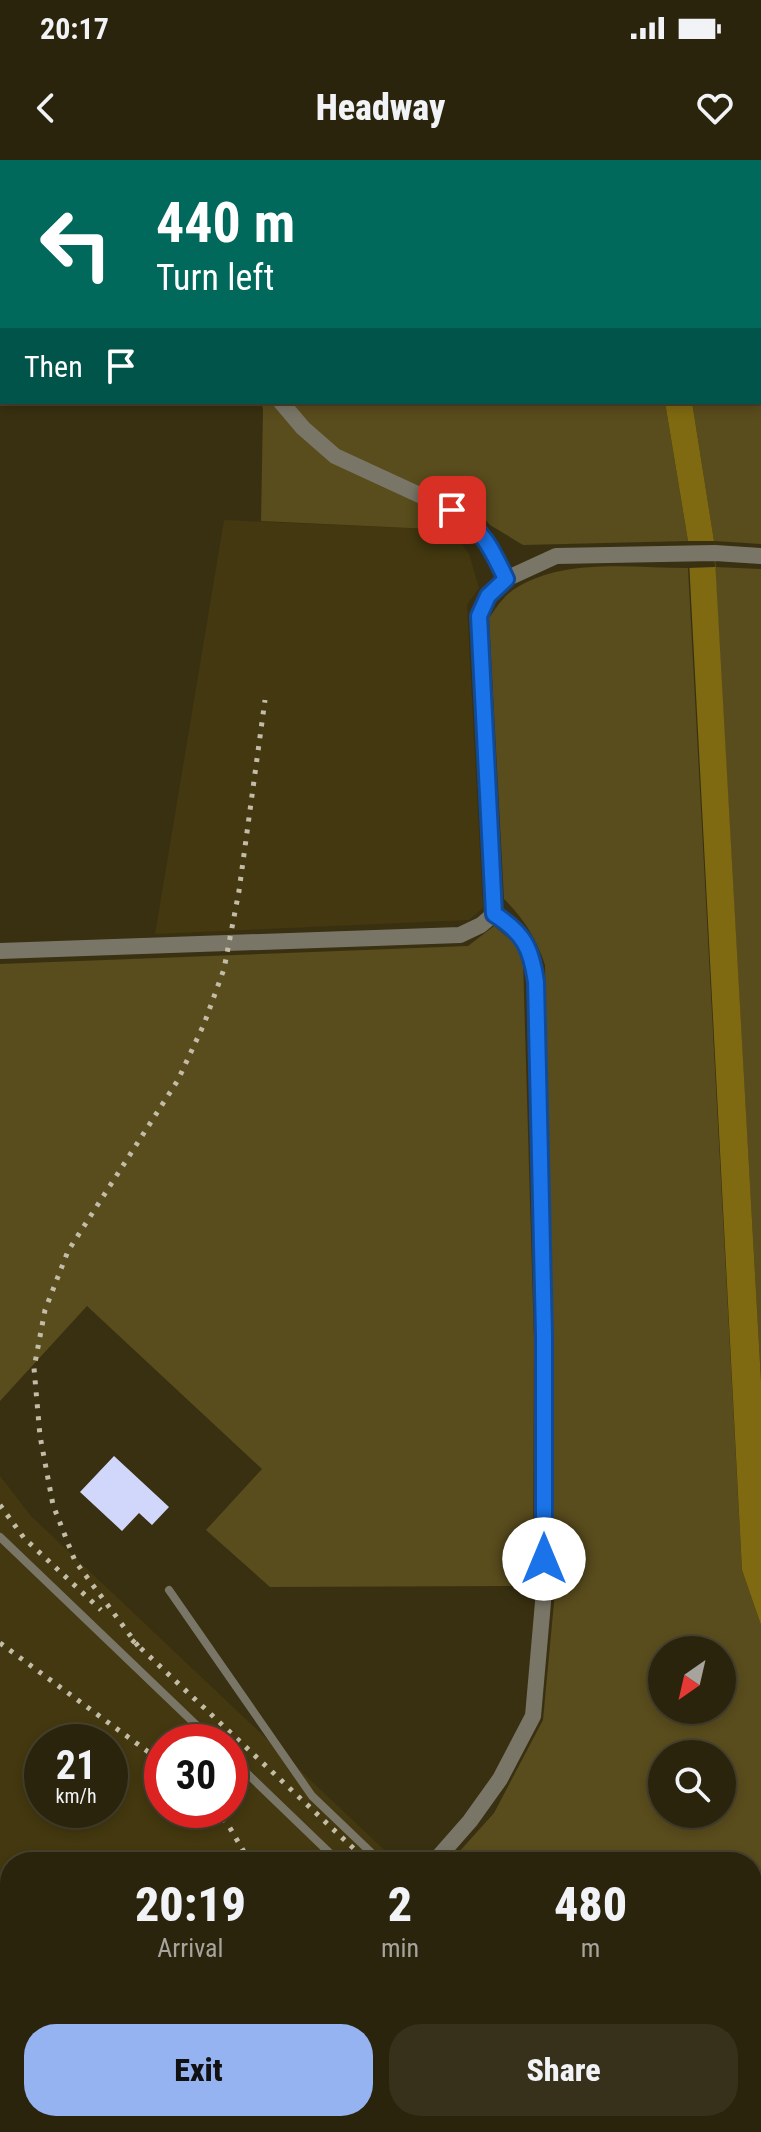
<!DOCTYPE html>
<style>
body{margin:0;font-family:"Roboto Condensed",sans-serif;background:#37301b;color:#f1f3f6;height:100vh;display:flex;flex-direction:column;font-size:30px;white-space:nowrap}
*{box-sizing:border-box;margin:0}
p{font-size:26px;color:#a6a49d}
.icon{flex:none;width:44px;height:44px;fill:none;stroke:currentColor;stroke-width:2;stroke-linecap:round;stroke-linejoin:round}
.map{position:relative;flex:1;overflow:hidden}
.drawer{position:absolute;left:0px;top:1692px;width:762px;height:280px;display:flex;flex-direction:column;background:#2b240d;border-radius:32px 32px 0 0;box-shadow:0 4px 12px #0003,0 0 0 2px #47412e}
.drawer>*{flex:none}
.hud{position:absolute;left:0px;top:0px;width:762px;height:244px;box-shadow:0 4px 12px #0003,0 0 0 2px #47412e;background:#00695c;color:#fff;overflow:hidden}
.needle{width:52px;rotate:214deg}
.fabs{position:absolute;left:648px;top:1476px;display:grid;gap:16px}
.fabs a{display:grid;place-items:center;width:88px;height:88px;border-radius:50%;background:#2b240d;box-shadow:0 4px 12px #0003,0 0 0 2px #47412e;font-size:40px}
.speed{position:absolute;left:24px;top:1564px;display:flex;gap:16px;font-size:40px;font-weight:700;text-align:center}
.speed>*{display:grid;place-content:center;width:104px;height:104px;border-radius:50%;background:#2b240d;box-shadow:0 4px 12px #0003,0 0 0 2px #47412e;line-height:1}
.speed small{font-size:20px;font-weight:400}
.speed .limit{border:12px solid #d22;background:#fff;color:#111}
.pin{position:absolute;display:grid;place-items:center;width:68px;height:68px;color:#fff;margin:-34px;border-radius:16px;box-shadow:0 4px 12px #0006}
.me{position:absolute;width:88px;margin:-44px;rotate:0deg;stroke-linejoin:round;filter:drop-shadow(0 0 6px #0008)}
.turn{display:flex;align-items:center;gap:28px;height:168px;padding:0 24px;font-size:36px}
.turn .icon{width:104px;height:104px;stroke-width:2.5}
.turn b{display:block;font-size:56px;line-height:68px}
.then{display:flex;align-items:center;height:76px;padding:0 24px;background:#0003;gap:16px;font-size:30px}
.eta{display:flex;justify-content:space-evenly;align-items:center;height:136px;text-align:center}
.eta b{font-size:48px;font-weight:800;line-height:56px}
.button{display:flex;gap:16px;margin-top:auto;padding:16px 24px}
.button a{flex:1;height:92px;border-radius:32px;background:#95b2f1;color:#111;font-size:32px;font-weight:800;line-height:92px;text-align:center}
.button a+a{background:#37301b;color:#f1f3f6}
.status{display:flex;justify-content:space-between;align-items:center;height:56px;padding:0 40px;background:#2b240d;direction:ltr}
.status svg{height:22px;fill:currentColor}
header{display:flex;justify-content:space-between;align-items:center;height:104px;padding:0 24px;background:#2b240d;font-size:36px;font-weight:800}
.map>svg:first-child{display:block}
.built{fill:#43380f;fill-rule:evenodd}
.green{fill:#594c1d;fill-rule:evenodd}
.water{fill:#7f6a11}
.pier{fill:#393011}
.building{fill:#d1d7fa}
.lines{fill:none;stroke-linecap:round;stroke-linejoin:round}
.lane{stroke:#7a7667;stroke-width:8}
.street{stroke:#7a7667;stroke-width:16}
.rail{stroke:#c3bda8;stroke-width:5;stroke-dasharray:4 8;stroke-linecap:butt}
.route-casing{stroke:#114b97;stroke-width:20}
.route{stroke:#1a73e8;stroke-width:14}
</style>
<div class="status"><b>20:17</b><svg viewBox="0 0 49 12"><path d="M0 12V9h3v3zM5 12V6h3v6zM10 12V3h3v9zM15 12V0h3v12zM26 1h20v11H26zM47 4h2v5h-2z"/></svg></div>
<header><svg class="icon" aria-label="back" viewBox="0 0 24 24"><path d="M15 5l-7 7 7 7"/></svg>Headway<svg class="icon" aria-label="heart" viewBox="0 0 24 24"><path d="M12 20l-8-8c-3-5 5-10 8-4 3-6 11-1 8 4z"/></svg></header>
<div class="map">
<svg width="761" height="1972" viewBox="0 0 761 1972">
<rect width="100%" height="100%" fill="#393011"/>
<g class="built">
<path d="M224,360L452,370L469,394L479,428L467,445L483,748L469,760L155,774Z"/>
<path d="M0,1316L31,1356L397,1702H10V1962H752V1951L761,1957V1972H0ZM42,1582H110V1650H42ZM162,1582H230V1650H162Z"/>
</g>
<g class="green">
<path d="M134,0H626V2H137Z"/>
<path d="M761,15V384L714,381L692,242H760Z"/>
<path d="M261,242H665L688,381L523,385L490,365L475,348L452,370L261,361L263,249Z"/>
<path d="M715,407L761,409V1221Z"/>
<path d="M688,408L742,1410L761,1465V1957L752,1951V1702H450L494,1653L543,1560L555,1432L545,805C536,778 524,759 504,739L489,458C496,448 503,437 513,430C562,397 632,408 688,408ZM662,1490H722V1550H662ZM662,1594H722V1654H662Z"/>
<path d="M494,766L517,785L523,799L534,1180L533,1426L270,1427L206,1370L262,1309L87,1146L0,1241V804L468,786Z"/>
</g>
<path class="water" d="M665,242H692L714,381L761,1221V1465L742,1410L688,381Z"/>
<path class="pier" d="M688,381H714L715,407L688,408Z"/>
<g class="building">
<path d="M114,1296L169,1347L152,1365L139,1353L122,1371L80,1332Z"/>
<rect x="188" y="1962" width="32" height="10"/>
<rect x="271" y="1962" width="25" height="10"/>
<path d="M308,1962L332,1963V1972H308Z"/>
</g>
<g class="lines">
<g class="lane">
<path d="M0,1377L214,1582"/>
<path d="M169,1430L312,1636L381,1702"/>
<path d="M230,1597L339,1702"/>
<path d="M0,1792H10"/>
<path d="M143,1962L144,1972"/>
<path d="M266,1962V1972"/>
</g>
<g class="street">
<path d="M155,0L157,2"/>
<path d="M281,242L303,268L335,296L452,350L475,366L493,391L506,419"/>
<path d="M0,791L460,775L481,765L494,754"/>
<path d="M434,1702L470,1661L500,1619L533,1556L544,1431V1175L536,822C532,788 524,773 494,754L479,456L488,436L506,419L556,396L715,393L761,396"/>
<path d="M416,1962L417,1972"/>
</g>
<g class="rail">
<path d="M0,1345L24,1378L101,1450"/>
<path d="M132,1480L368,1702"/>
<path d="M0,1483L162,1602"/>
<path d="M138,1486L75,1401L53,1345L40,1276L34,1208L45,1150L68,1091L178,920L204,864L224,809L239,731L265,540"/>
<path d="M214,1650L227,1663L250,1702"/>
<path d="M303,1962L304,1972"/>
<path d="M743,1962L761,1972"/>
</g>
</g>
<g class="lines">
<g class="route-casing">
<path id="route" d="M452,350C484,372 490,385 506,419L488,436L479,456L494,754C524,773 531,788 536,822L544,1175V1399"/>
</g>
<use href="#route" class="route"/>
</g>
</svg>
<div class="fabs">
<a><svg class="needle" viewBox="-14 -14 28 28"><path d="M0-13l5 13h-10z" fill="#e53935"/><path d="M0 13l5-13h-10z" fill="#a6a49d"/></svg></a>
<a><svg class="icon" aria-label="search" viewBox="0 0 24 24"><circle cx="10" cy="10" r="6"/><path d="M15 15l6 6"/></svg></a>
</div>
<div class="speed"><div>21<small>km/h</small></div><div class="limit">30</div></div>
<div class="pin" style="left:452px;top:350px;background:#d93025"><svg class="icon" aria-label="arrive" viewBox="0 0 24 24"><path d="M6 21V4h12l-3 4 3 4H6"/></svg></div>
<svg class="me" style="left:544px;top:1399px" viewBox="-20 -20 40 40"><circle r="19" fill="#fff"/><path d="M0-13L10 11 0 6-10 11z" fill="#1a73e8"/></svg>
<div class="hud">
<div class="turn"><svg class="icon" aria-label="left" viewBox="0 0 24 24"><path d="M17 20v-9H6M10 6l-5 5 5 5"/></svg><div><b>440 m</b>Turn left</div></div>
<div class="then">Then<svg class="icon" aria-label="arrive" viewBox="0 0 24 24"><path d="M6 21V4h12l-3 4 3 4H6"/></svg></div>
</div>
<section class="drawer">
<div class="eta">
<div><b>20:19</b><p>Arrival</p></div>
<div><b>2</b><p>min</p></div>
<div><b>480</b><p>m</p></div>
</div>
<div class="button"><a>Exit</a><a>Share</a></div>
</section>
</div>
